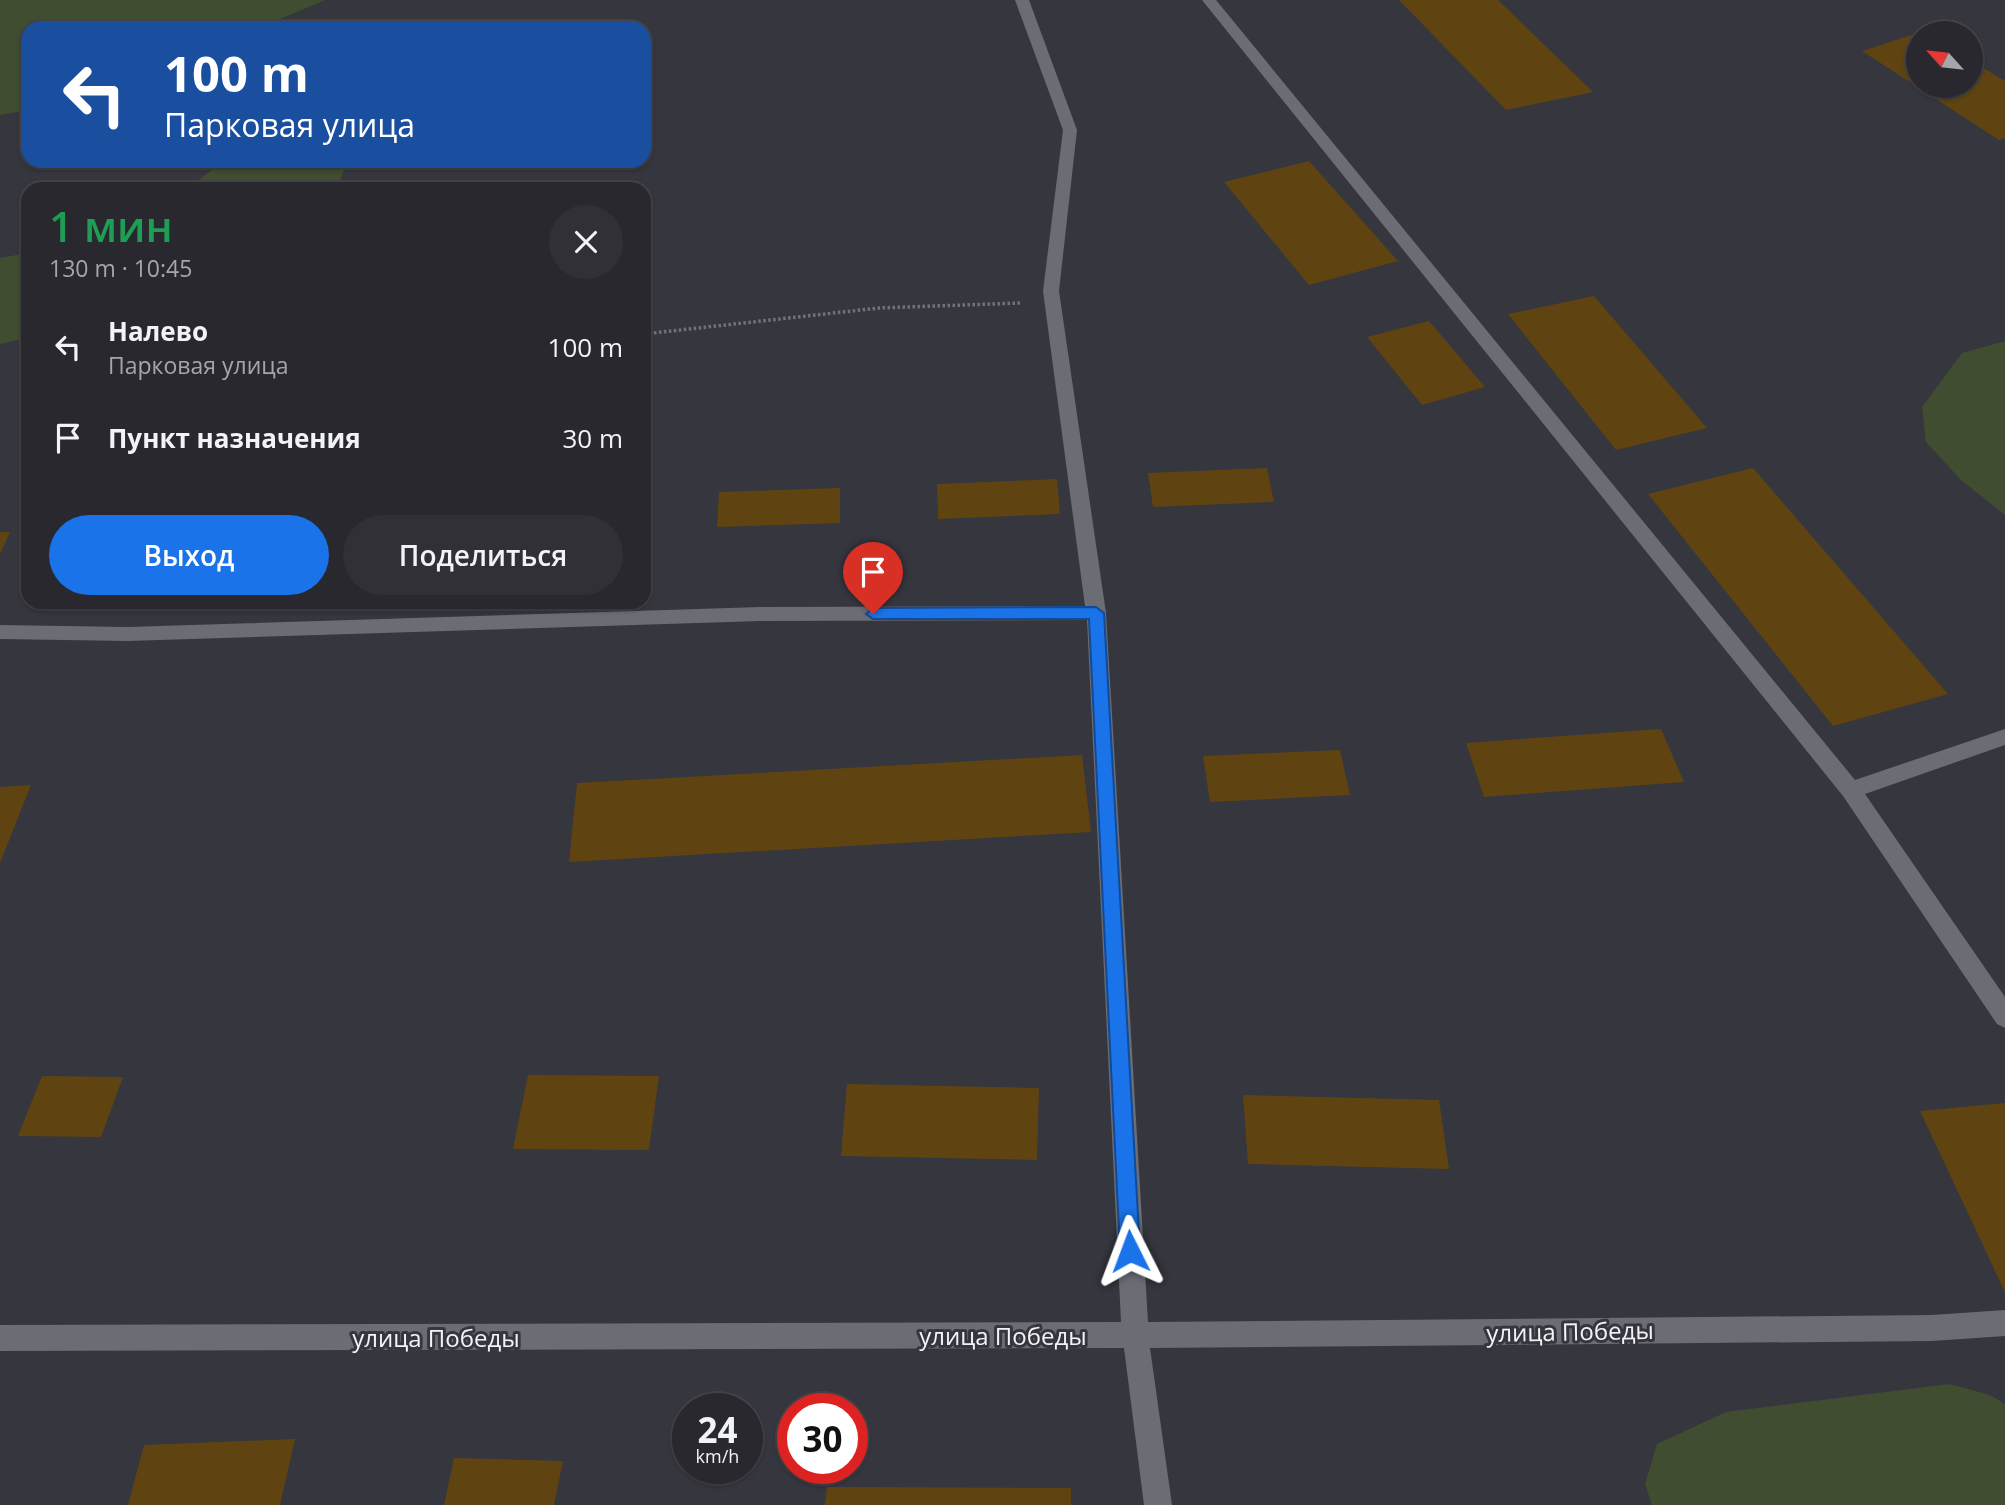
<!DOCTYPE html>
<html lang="ru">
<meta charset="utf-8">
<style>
body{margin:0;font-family:"Open Sans",sans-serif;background:#303036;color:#f1f3f6;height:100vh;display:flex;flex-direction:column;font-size:26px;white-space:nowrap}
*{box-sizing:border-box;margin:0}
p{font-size:23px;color:#a5a6aa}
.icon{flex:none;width:38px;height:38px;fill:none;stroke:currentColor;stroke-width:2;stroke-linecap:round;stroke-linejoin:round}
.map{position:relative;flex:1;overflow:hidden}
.panel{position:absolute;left:21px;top:182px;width:630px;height:427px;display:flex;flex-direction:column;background:#28282e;border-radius:21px;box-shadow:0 2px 5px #0004,0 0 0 2px #44444a}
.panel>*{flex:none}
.hud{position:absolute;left:21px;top:21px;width:630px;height:147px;border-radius:21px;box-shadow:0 2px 5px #0004,0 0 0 2px #44444a;background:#1a4fa0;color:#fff;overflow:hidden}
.needle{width:46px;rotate:297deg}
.controls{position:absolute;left:1906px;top:21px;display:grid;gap:14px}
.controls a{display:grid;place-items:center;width:77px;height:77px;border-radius:50%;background:#28282e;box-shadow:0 2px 5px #0004,0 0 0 2px #44444a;font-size:35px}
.speed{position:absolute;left:672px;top:1393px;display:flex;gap:14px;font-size:35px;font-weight:700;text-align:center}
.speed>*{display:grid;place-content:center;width:91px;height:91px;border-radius:50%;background:#28282e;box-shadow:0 2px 5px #0004,0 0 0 2px #44444a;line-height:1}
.speed small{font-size:18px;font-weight:400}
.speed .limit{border:10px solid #d22;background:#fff;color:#111}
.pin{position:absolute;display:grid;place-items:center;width:60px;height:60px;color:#fff;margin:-72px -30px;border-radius:50% 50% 50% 0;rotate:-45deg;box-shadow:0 0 7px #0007}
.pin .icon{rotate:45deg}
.me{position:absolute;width:77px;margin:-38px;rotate:357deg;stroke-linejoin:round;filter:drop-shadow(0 0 5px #0008)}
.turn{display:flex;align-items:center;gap:24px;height:147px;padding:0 28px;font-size:32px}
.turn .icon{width:91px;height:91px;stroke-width:2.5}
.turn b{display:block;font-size:49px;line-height:60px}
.round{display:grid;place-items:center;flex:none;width:74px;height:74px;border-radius:37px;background:#303036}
.overview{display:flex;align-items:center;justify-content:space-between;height:119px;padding:0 28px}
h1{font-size:42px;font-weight:600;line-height:52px;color:#1e9e55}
.primary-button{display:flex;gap:14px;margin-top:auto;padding:14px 28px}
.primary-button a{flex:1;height:80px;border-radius:42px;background:#1a73e8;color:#fff;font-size:28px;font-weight:600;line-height:80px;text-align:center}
.primary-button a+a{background:#303036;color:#f1f3f6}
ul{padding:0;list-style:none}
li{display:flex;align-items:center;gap:21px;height:91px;padding:0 28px}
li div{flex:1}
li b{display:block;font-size:26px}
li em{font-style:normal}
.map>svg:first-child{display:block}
.green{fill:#404d30}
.building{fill:#5f4412}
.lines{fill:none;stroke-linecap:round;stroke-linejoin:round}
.path{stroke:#72737a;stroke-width:3.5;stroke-dasharray:2.5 2.5;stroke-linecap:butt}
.lane{fill:#6c6c75;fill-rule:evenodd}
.street{fill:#6c6c75;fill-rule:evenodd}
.route{fill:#1a73e8;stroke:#114b97;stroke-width:2}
.labels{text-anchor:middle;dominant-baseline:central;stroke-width:6;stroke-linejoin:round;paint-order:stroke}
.near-street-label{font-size:24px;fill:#f2f2f7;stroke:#35363e}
</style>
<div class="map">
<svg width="2005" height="1505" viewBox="0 0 2005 1505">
<rect width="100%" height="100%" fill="#35363e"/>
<g class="green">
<path d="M0,0H325L259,28H28V110L0,115Z"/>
<path d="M224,161H348L336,189H186Z"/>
<path d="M28,253V338L0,344V258Z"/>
<path d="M2005,341V515L1961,480L1926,442L1922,407L1962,353Z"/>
<path d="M1950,1384L1990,1395L2005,1404V1505H1652L1645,1484L1657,1444L1726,1412Z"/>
</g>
<g class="building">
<path d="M1399,0H1498L1593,92L1506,110Z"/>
<path d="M1918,33V86H1970V60L2005,81V138L1999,140L1862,51Z"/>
<path d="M1309,161L1398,261L1309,285L1224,182Z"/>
<path d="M1594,296L1707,428L1616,450L1508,314Z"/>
<path d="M1429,321L1485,387L1422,405L1367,337Z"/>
<path d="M1267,468L1274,502L1153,507L1148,473Z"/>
<path d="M1753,468L1948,694L1833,726L1648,494Z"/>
<path d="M1057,479L1060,514L938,519L937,484Z"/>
<path d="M840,488V523L717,527L719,492Z"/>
<path d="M0,532H10L0,554Z"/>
<path d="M1661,729L1684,782L1484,797L1466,743Z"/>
<path d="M1340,750L1350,795L1210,802L1203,756Z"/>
<path d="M1082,755L1091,832L569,862L577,783Z"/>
<path d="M31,785L0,863V787Z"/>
<path d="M528,1075L659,1076L649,1150L513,1149Z"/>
<path d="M42,1076L123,1077L101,1137L18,1136Z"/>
<path d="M847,1084L1039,1088L1037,1160L841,1156Z"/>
<path d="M1243,1095L1439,1100L1449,1169L1248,1164Z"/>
<path d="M2005,1103V1292L1920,1111Z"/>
<path d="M295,1439L280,1505H128L144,1445Z"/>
<path d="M454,1458L563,1461L554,1505H444Z"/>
<path d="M827,1487L1071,1488V1505H825Z"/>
</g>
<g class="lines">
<path class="path" d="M644,334L879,308L1020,303"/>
<g class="lane">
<path d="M1015,0H1029L1077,130L1075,133H1065L1063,130Z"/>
<path d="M1202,0H1216L1855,780L2005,729V745L1865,794L2005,997V1028L1997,1024L1843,796Z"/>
</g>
<path class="street" d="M1070,126L1077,130L1059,291L1106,613L1148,1322L1932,1315L2005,1310V1336L1932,1341L1150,1348L1172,1505H1144L1124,1348L0,1351V1325L1121,1322L1087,620L761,621L127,641L0,639V625L127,627L761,607L1085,606L1043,291L1063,130Z"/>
</g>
<path class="route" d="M1096,607L1104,613L1140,1251L1137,1258L1130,1261L1123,1258L1120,1251L1089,619H873L866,614L873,608Z"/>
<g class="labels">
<g class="near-street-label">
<text transform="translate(1570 1331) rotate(-1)">улица Победы</text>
<text x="1003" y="1335">улица Победы</text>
<text x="436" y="1337">улица Победы</text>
</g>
</g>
</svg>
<div class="controls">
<a><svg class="needle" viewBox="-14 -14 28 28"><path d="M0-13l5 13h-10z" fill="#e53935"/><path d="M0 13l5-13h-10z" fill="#a5a6aa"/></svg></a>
</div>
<div class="speed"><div>24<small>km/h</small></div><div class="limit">30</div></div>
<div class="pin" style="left:873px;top:614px;background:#d93025"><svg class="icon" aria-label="arrive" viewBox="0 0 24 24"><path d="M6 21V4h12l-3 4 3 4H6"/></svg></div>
<svg class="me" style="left:1130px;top:1251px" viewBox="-20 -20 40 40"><path d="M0-17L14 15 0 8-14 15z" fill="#1a73e8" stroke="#fff" stroke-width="4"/></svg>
<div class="hud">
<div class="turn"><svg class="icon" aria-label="left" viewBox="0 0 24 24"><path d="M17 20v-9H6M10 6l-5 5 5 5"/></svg><div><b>100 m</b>Парковая улица</div></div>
</div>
<section class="panel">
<div class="overview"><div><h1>1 мин</h1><p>130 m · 10:45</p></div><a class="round"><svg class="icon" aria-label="close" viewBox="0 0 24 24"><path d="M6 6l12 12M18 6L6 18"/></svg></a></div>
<ul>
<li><svg class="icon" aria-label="left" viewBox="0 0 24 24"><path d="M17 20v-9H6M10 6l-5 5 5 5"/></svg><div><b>Налево</b><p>Парковая улица</p></div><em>100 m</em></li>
<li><svg class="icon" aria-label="arrive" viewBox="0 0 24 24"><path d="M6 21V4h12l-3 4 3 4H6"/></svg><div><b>Пункт назначения</b></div><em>30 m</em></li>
</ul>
<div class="primary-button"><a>Выход</a><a>Поделиться</a></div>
</section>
</div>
